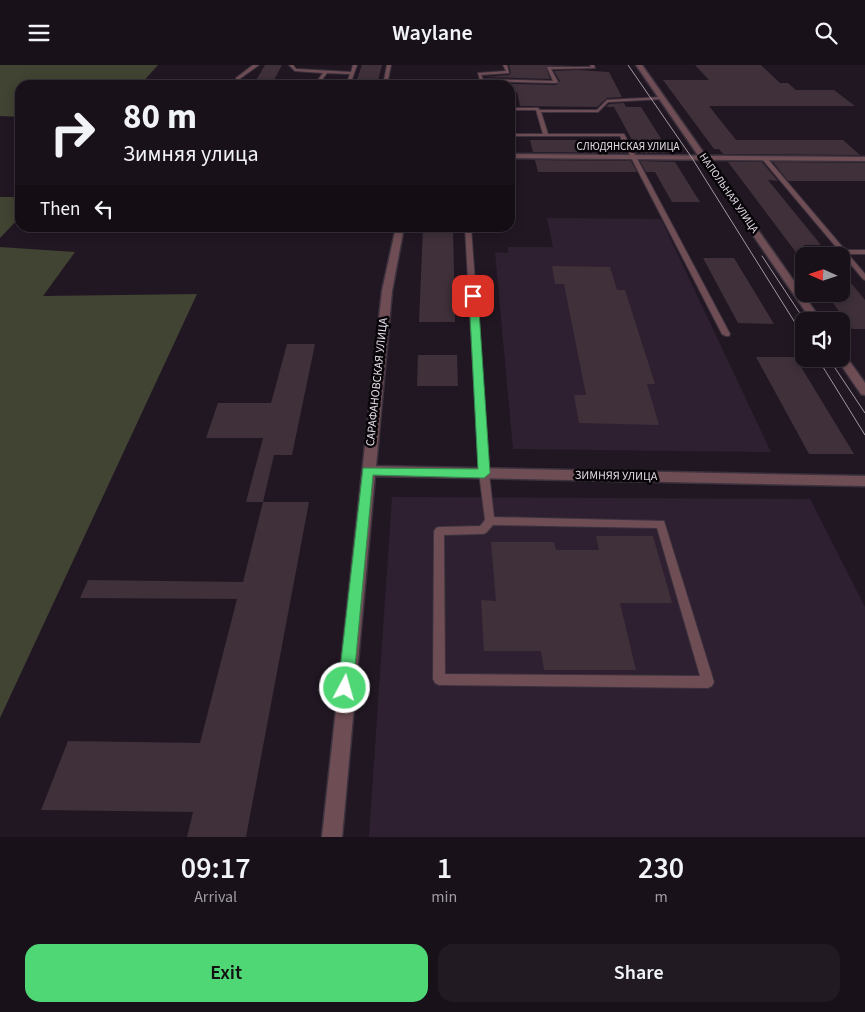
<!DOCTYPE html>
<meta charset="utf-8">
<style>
body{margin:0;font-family:"Source Sans 3",sans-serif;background:#221a23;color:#f1f3f6;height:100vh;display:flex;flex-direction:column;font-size:19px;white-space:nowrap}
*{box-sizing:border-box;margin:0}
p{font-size:16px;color:#9f9da2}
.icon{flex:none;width:28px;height:28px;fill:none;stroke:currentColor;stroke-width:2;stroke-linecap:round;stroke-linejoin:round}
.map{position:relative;height:772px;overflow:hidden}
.drawer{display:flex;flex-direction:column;background:#19111a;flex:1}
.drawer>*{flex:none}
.banner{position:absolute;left:15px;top:15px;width:500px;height:152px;border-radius:15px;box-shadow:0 2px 12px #0003,0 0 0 1px #373139;background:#19111a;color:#f1f3f6;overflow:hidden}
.needle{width:32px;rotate:273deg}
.controls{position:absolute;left:795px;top:182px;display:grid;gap:10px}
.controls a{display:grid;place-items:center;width:55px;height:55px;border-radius:10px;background:#19111a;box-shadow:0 2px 12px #0003,0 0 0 1px #373139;font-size:25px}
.pin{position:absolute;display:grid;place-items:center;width:42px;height:42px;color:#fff;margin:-21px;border-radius:10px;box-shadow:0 2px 8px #0006}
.me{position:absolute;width:55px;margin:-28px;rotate:6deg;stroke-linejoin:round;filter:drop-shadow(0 0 4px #0008)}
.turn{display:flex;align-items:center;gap:18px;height:105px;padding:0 25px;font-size:22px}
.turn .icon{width:65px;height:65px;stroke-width:2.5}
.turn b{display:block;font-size:35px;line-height:42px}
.then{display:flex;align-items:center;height:48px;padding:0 25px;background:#0003;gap:10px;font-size:19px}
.eta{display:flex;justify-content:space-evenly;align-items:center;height:85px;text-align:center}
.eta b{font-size:30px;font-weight:600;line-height:35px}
.primary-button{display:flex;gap:10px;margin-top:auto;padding:10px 25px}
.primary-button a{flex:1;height:58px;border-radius:15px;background:#4fd675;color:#111;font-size:20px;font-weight:600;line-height:58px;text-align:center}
.primary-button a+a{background:#221a23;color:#f1f3f6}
header{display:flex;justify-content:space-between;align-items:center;height:65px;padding:0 25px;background:#19111a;font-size:22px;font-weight:600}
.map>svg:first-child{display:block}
.built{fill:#2e2030}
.green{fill:#414432}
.building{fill:#3f303a}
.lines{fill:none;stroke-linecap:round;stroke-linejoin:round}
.service-casing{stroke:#3c323e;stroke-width:2}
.minor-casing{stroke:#3c323e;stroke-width:3}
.tertiary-casing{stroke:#3c323e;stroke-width:3}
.service{fill:#6f4d55;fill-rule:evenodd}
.minor{fill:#6f4d55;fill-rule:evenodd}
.tertiary{fill:#6f4d55;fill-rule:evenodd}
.tram{stroke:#a199a2;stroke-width:1}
.route{fill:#4fd675;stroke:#338b4c}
.labels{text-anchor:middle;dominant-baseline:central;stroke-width:5;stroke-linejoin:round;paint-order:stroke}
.far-street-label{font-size:11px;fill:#e2dbe3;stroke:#080509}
.street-label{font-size:12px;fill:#e2dbe3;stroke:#080509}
</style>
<header><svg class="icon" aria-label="menu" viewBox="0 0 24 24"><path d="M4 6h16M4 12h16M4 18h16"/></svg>Waylane<svg class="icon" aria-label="search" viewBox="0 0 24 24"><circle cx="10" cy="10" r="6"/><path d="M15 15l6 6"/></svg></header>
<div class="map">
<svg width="865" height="772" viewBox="0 0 865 772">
<rect width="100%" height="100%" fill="#211723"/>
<g class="built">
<path d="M547,153L661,154L771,387L513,384L495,187L508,188V182H553Z"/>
<path d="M392,432L810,434L865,542V772H369Z"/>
</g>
<g class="green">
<path d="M0,0H158L140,20H20V52L0,51Z"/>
<path d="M20,128V152L0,173V132H16Z"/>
<path d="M0,182L75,187L43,231L197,229L0,653Z"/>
</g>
<g class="building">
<path d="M265,0H282L273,17H255Z"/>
<path d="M362,0H382L377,20H355Z"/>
<path d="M509,0H575L546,1L550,14L484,12L509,10L511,8Z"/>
<path d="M695,0H761L780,18H788L796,25H834L855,41H709L736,75H843L860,90L723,89L719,84H714L663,15H709Z"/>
<path d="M578,5L609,7L622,32L607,33L597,42L520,41L517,27H510V20H483L484,18L556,20L560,16L554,6Z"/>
<path d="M624,38L626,42H641L670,88H636L629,75H632L614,42H606L609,39Z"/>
<path d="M530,75H620L627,88L533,87Z"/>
<path d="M535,95L631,96L637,107H538Z"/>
<path d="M640,96L675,97L700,137H672L655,107H646Z"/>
<path d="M728,97H762L778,116L768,115L821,180H804V198Z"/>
<path d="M773,97L865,98V116H788Z"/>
<path d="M423,162H453L455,257H419Z"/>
<path d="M703,193H734L774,259L738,258Z"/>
<path d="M552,201L610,202L617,225H625L655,319H647L659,360L579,358L574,330H586L564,219H555Z"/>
<path d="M841,206L865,235V264H852L833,238H841Z"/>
<path d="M287,279H315L292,390H274L263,437H246L263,373H206L218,338H271Z"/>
<path d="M418,290H457L458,321H417Z"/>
<path d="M756,292H795L854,389H809Z"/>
<path d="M263,437H309L246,772H187L193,747L41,745L68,676L200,678L237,534L80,533L88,515L243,517Z"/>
<path d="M596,471H653L672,538H620L636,605H544L541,586H484L481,535L496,536L491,477H554L556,485H599Z"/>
</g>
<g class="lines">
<g class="service-casing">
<g id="service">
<path d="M253,0H259L238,15H236V13Z"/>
<path d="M289,0H293L296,4L351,7L353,0H357L350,20H346L350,9L327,8L318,20H314L323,8L295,6Z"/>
<path d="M387,0H391L387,20H383Z"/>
<path d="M503,0H507L509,8L481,10L483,14L553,16L547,2H591L590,0H594L595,3L551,4L558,17L556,18L483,16L481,20H477L480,15L478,8L506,6Z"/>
<path d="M663,32L662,34L608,37L598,47H541L548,69H624L730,269L729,271H726L722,269L620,71H510V69H543L536,45H510V43H538L540,45H597L607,35Z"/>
<path d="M762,92H766L845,185H865V189H848L865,209V215L863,214L762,94Z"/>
<path d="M465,162H471L489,408L494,452L664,456L714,617L712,621L708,623L439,620L435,618L433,614L434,466L436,463L439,462L480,461L485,455L479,408ZM493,460L657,463L700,611L445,609L444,470L483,469L486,468Z"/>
</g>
</g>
<g class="minor-casing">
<g id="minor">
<path d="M510,89L865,92V96L510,93Z"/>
<path d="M396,162H404L392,226L376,401L865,411V421L375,411L342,772H322L382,226Z"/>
</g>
</g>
<g class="tertiary-casing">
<g id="tertiary">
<path d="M636,0H642L822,256H812Z"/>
<path d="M841,289L845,290L865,318V330L861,329L837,294H841Z"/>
</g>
</g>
<use href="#service" class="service"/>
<use href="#minor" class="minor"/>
<use href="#tertiary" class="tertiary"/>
<g class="tram">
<path d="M628,0L692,93L804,272"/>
<path d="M762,191L805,256"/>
<path d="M818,294L865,370"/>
<path d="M829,294L865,348"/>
</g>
</g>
<path class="route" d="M473,229L478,231L490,408L484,413L373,410L353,623L351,629L345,631L340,629L338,623L363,403L478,404L469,231Z"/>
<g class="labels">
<g class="far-street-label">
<text x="628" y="81">СЛЮДЯНСКАЯ УЛИЦА</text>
<text transform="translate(729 128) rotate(55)">НАПОЛЬНАЯ УЛИЦА</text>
</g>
<g class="street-label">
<text transform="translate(377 317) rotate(-84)">САРАФАНОВСКАЯ УЛИЦА</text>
<text transform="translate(616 411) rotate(1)">ЗИМНЯЯ УЛИЦА</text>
</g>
</g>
</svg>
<div class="controls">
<a><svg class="needle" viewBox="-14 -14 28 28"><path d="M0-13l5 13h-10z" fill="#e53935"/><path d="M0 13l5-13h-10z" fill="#9f9da2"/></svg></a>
<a><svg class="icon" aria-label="sound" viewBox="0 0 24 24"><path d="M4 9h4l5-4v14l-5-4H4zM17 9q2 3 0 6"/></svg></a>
</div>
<div class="pin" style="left:473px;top:231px;background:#d93025"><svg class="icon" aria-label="arrive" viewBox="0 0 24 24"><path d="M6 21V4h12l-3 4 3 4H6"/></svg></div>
<svg class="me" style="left:345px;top:623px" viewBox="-20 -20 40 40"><circle r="17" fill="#4fd675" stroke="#fff" stroke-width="3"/><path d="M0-11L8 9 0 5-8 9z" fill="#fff"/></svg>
<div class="banner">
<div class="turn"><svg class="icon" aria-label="right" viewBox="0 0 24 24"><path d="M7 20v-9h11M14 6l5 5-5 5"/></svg><div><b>80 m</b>Зимняя улица</div></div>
<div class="then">Then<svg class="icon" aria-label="left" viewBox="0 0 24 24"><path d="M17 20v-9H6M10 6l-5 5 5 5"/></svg></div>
</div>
</div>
<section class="drawer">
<div class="eta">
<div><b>09:17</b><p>Arrival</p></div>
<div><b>1</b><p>min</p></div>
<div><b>230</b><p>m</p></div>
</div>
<div class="primary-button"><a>Exit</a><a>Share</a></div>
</section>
